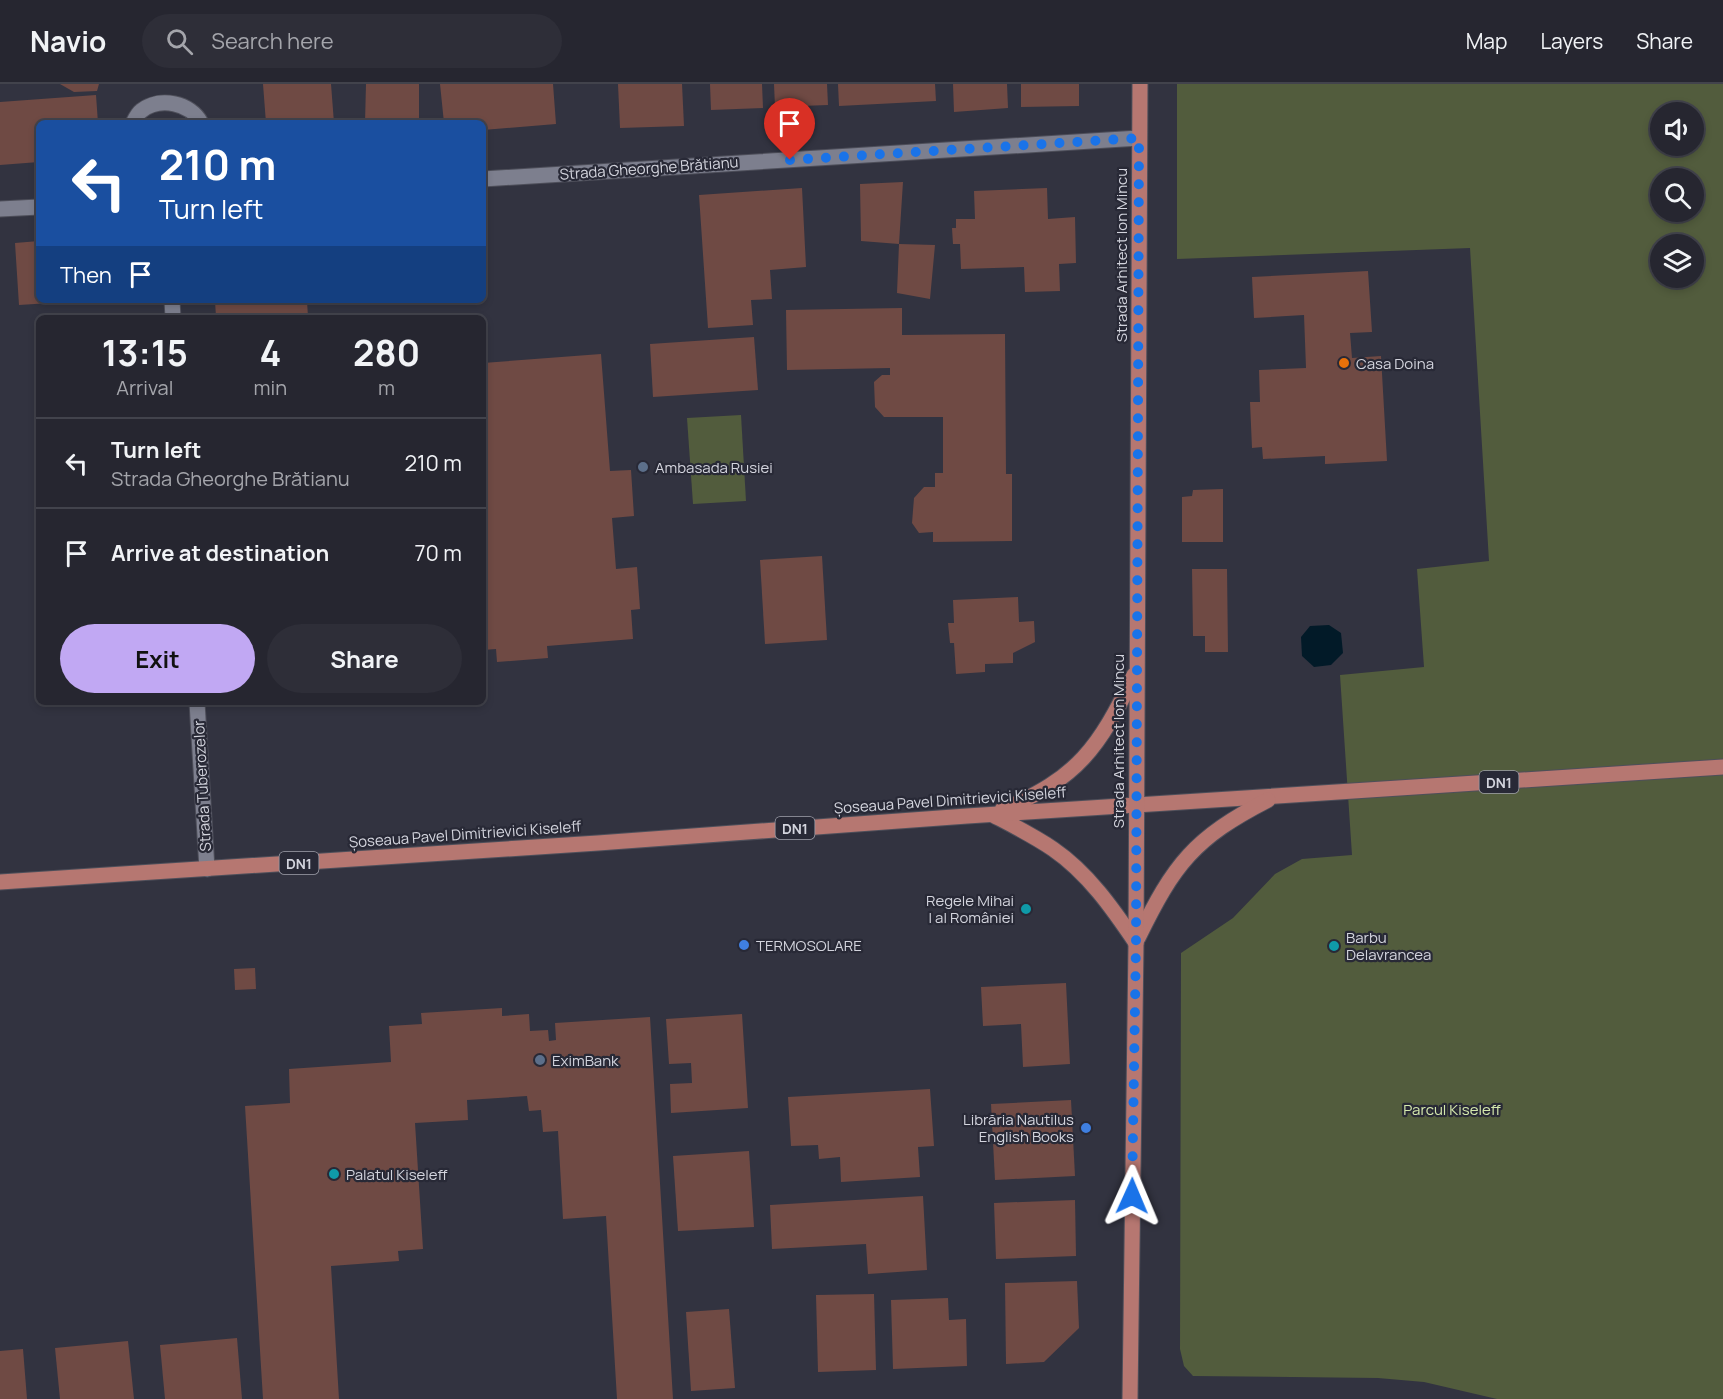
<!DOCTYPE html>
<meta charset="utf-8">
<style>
body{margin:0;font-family:Manrope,sans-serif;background:#2e2e38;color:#f1f3f6;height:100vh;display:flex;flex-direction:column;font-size:22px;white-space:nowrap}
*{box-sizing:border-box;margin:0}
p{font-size:20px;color:#a4a5ab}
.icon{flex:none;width:33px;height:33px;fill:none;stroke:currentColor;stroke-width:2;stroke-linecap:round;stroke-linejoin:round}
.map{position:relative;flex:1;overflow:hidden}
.panel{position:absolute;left:36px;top:231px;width:450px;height:390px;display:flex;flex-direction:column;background:#262630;border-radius:9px;box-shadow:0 3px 9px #0003,0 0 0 2px #42434c}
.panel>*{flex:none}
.top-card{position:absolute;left:36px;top:36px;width:450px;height:183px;border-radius:9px;box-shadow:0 3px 9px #0003,0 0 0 2px #42434c;background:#1a4fa0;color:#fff;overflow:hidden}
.fabs{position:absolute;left:1650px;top:18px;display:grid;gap:12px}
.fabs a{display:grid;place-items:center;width:54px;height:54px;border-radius:50%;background:#262630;box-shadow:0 3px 9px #0003,0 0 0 2px #42434c;font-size:30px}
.pin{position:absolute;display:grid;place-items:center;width:51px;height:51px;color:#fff;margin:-62px -26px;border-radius:50% 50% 50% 0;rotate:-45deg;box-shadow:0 0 6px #0007}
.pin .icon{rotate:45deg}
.me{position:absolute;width:66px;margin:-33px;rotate:1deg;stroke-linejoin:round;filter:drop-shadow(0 0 4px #0008)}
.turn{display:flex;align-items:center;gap:21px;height:126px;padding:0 24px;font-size:27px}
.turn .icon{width:78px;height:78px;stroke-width:2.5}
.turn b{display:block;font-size:42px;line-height:51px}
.then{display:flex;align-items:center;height:57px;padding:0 24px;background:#0003;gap:12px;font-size:22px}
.eta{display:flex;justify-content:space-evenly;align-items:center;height:102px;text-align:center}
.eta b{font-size:36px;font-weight:700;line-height:42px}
.primary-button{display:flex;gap:12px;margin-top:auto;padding:12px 24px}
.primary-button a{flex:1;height:69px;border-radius:36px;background:#c1a8f3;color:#111;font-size:24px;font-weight:700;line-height:69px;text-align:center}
.primary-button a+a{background:#2e2e38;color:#f1f3f6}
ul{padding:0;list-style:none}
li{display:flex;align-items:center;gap:18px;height:90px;padding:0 24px;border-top:2px solid #42434c}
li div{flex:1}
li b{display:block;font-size:22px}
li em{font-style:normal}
header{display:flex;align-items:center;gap:36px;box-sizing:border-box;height:84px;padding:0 30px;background:#262630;border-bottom:2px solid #42434c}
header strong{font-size:28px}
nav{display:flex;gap:33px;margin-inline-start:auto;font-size:21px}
.search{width:420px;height:54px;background:#2e2e38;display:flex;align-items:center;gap:15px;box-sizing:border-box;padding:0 21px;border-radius:33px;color:#a4a5ab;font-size:22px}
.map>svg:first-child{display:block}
.green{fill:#525c3d;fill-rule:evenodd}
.water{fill:#021a28}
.building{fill:#6f4a44}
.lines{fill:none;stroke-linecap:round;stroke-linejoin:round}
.minor-casing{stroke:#4e4f5a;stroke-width:17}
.major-casing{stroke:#4e4f5a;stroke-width:17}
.minor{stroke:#7d7f8e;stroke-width:15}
.major{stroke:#b67771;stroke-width:15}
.route{stroke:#1a73e8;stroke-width:10;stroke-dasharray:0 18}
.food-dot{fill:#e8710a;stroke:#282936;stroke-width:2}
.service-dot{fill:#5c6f8a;stroke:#282936;stroke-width:2}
.culture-dot{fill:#0f9aa8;stroke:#282936;stroke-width:2}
.shop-dot{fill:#3f7fe0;stroke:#282936;stroke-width:2}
.labels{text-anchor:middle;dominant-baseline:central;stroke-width:4.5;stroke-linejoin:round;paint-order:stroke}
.shield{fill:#282936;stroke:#a0a1ab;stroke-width:1.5}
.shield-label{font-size:14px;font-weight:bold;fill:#d3d4dd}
.street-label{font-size:15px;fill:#d3d4dd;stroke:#282936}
.poi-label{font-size:15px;fill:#d3d4dd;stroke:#282936;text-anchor:start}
.park-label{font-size:15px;fill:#d5e9ad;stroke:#282936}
</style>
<header>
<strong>Navio</strong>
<div class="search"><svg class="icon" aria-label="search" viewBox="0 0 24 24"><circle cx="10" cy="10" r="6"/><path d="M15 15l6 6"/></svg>Search here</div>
<nav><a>Map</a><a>Layers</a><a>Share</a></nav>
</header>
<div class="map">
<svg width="1723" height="1315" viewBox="0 0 1723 1315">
<rect width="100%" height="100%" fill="#323340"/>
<g class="green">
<path d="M1177,0H1723V1315H1497L1424,1298L1378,1294L1193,1292L1184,1282L1180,1265L1181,869L1233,834L1275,790L1302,775L1352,771L1340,591L1424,583L1417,485L1489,477L1470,164L1177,175ZM1660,28H1694V62H1660ZM1660,94H1694V128H1660ZM1660,160H1694V194H1660Z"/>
<path d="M741,331L746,417L693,420L687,334Z"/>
</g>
<path class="water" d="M1329,541L1341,549L1343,569L1331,581L1314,583L1302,572L1301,553L1310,542Z"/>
<g class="building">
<path d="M60,0H99L97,7L74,8Z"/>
<path d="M263,0H331L334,39H266Z"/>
<path d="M366,0H419V39H365Z"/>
<path d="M440,0H553L556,40L483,46V39H444Z"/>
<path d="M618,0H682L684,42L620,44Z"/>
<path d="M710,0H762L763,24L711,26Z"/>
<path d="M774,0H827L828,21L775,23Z"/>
<path d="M838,0H935L936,17L839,22Z"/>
<path d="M953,0H1007L1008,24L954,28Z"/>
<path d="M1021,0H1079V22L1021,23Z"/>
<path d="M96,11L98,39H39V78L0,81V18Z"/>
<path d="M903,98L899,160L935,161L930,215L897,209L899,160L861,157L860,100Z"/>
<path d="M802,104L806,183L770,186L772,215L751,216L753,241L708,244L699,111Z"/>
<path d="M1047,104L1048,135L1075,133L1076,179L1059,180L1060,207L1025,208L1024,183L961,185L960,160H953L952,144H956V135H975L974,107Z"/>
<path d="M39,157V216H66V218L19,221L15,159Z"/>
<path d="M1368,187L1372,248L1350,249L1352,274L1381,272L1387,377L1325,380V372L1263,375L1262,363L1252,364L1250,318H1260L1259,286L1306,284L1304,231L1254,234L1252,193Z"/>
<path d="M215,216H307L308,234H216Z"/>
<path d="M902,224V251L1005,250L1006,390H1012V457L933,458V448L919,449L912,439L914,414L924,403H935V389H943V333H884L875,323L874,298L882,291H890V284L787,286L786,226Z"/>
<path d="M754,253L758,306L653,313L650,260Z"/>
<path d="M601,270L610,387L631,386L634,432L612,434L616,485L637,483L640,525L631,526L633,555L547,562L548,574L497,578L496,565L483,566V279Z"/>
<path d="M1223,405V458H1182V413L1192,412L1193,406Z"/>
<path d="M822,472L827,556L765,560L760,476Z"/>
<path d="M1192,485H1227L1228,568H1205V552H1193Z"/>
<path d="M1018,513L1019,538L1034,537L1035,558L1013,569V579L985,580V588L956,590L954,559H950L948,539H954L953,516Z"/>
<path d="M255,884L256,905L235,906L234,885Z"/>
<path d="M1066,899L1070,980L1023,983L1021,940L983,942L981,903Z"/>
<path d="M502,924V932L529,930L530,947L548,946L549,957L556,956L555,939L650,933L673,1315H617L606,1132L563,1135L558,1047L543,1048L541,1026L529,1027L527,1012L467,1016L468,1036L415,1039L423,1165L398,1167L399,1177L331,1182L339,1315H263L245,1022L290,1019L289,985L391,978L389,942L422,940L421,929Z"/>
<path d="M742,930L748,1024L671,1029L670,1000L692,999L691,979L669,980L666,935Z"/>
<path d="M930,1005L934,1062L918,1063L920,1093L841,1098L840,1073L819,1075L818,1061L791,1062L788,1013Z"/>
<path d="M1071,1016L1075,1092L995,1096L991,1020Z"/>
<path d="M749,1067L754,1143L678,1147L673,1072Z"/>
<path d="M923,1112L927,1186L868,1190L866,1160L772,1165L770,1121Z"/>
<path d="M1075,1116L1076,1172L996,1175L994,1119Z"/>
<path d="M1077,1197L1079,1244L1044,1278L1006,1280L1005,1199Z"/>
<path d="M874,1210L876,1286L818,1288L816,1211Z"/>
<path d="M948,1214L949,1236L966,1235L967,1282L893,1285L891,1216Z"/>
<path d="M729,1225L735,1304L691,1307L686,1228Z"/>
<path d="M237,1254L242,1315H165L160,1261Z"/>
<path d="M128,1257L134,1315H60L55,1264Z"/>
<path d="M23,1265L27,1315H0V1267Z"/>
</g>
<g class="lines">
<g class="minor-casing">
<g id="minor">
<path d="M133,39C135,35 138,29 141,27C160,12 191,19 201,39"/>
<path d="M483,95L1139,54"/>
<path d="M0,125L39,123"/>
<path d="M172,216L173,234"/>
<path d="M197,618L207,785"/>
</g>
</g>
<g class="major-casing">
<g id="major">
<path d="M1002,726C1078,694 1099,664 1134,591"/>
<path d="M993,731C1014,742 1034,752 1053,765C1088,789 1113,825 1136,859"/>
<path d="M0,798L598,759L967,732L1723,683"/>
<path d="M1138,854C1174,780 1194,754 1268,716"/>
<path d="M1130,1315L1136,859L1140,0"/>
</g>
</g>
<use href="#minor" class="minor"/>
<use href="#major" class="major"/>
</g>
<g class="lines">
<path class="route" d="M790,76L1139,54L1136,859L1132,1112"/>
</g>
<circle class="food-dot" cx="1344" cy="279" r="6"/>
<g class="service-dot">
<circle cx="643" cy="383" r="6"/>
<circle cx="540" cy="976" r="6"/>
</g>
<g class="culture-dot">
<circle cx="1026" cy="825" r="6"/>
<circle cx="1334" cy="862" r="6"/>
<circle cx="334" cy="1090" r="6"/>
</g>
<g class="shop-dot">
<circle cx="744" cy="861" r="6"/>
<circle cx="1086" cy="1044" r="6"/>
</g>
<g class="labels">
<g class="shield">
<rect x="1479.5" y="687" width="39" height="22" rx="4.5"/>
<rect x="775.5" y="733" width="39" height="22" rx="4.5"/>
<rect x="279.5" y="768" width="39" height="22" rx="4.5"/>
</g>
<g class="shield-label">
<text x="1499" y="698">DN1</text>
<text x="795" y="744">DN1</text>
<text x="299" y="779">DN1</text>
</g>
<g class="street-label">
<text transform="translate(649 84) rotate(-4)">Strada Gheorghe Brătianu</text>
<text transform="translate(1121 171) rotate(-90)">Strada Arhitect Ion Mincu</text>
<text transform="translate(1118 657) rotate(-90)">Strada Arhitect Ion Mincu</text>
<text transform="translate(202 702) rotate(-93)">Strada Tuberozelor</text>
<text transform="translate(950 716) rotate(-4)">Șoseaua Pavel Dimitrievici Kiseleff</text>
<text transform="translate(465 750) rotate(-4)">Șoseaua Pavel Dimitrievici Kiseleff</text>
</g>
<g class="poi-label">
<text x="1356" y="279">Casa Doina</text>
<text x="655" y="383">Ambasada Rusiei</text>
<text x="1014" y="816" text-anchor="end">Regele Mihai<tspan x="1014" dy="17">I al României</tspan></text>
<text x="1346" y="853">Barbu<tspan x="1346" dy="17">Delavrancea</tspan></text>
<text x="756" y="861">TERMOSOLARE</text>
<text x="552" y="976">EximBank</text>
<text x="1074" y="1035" text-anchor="end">Librăria Nautilus<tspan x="1074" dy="17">English Books</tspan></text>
<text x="346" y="1090">Palatul Kiseleff</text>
</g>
<g class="park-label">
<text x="1452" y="1025">Parcul Kiseleff</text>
</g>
</g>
</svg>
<div class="fabs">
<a><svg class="icon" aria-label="sound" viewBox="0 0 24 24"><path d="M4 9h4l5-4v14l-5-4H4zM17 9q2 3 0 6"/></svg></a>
<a><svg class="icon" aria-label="search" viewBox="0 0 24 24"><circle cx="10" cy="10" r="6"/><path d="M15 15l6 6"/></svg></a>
<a><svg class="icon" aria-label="layers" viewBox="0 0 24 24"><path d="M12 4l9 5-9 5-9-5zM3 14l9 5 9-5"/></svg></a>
</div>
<div class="pin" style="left:790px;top:76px;background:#d93025"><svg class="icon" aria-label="arrive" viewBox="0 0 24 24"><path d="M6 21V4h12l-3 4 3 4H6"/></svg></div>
<svg class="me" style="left:1132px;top:1112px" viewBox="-20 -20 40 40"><path d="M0-17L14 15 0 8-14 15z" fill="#1a73e8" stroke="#fff" stroke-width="4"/></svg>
<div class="top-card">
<div class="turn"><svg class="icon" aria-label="left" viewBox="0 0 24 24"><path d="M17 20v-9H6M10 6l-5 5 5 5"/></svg><div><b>210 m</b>Turn left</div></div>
<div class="then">Then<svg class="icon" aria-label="arrive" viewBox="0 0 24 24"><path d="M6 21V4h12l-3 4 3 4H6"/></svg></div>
</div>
<section class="panel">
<div class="eta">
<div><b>13:15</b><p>Arrival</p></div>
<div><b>4</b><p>min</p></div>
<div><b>280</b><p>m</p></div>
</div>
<ul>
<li><svg class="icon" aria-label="left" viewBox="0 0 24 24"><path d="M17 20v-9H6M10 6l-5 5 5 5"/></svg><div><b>Turn left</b><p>Strada Gheorghe Brătianu</p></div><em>210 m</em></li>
<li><svg class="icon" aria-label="arrive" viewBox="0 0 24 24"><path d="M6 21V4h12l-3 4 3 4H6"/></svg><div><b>Arrive at destination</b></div><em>70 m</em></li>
</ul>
<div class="primary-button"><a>Exit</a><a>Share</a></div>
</section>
</div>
